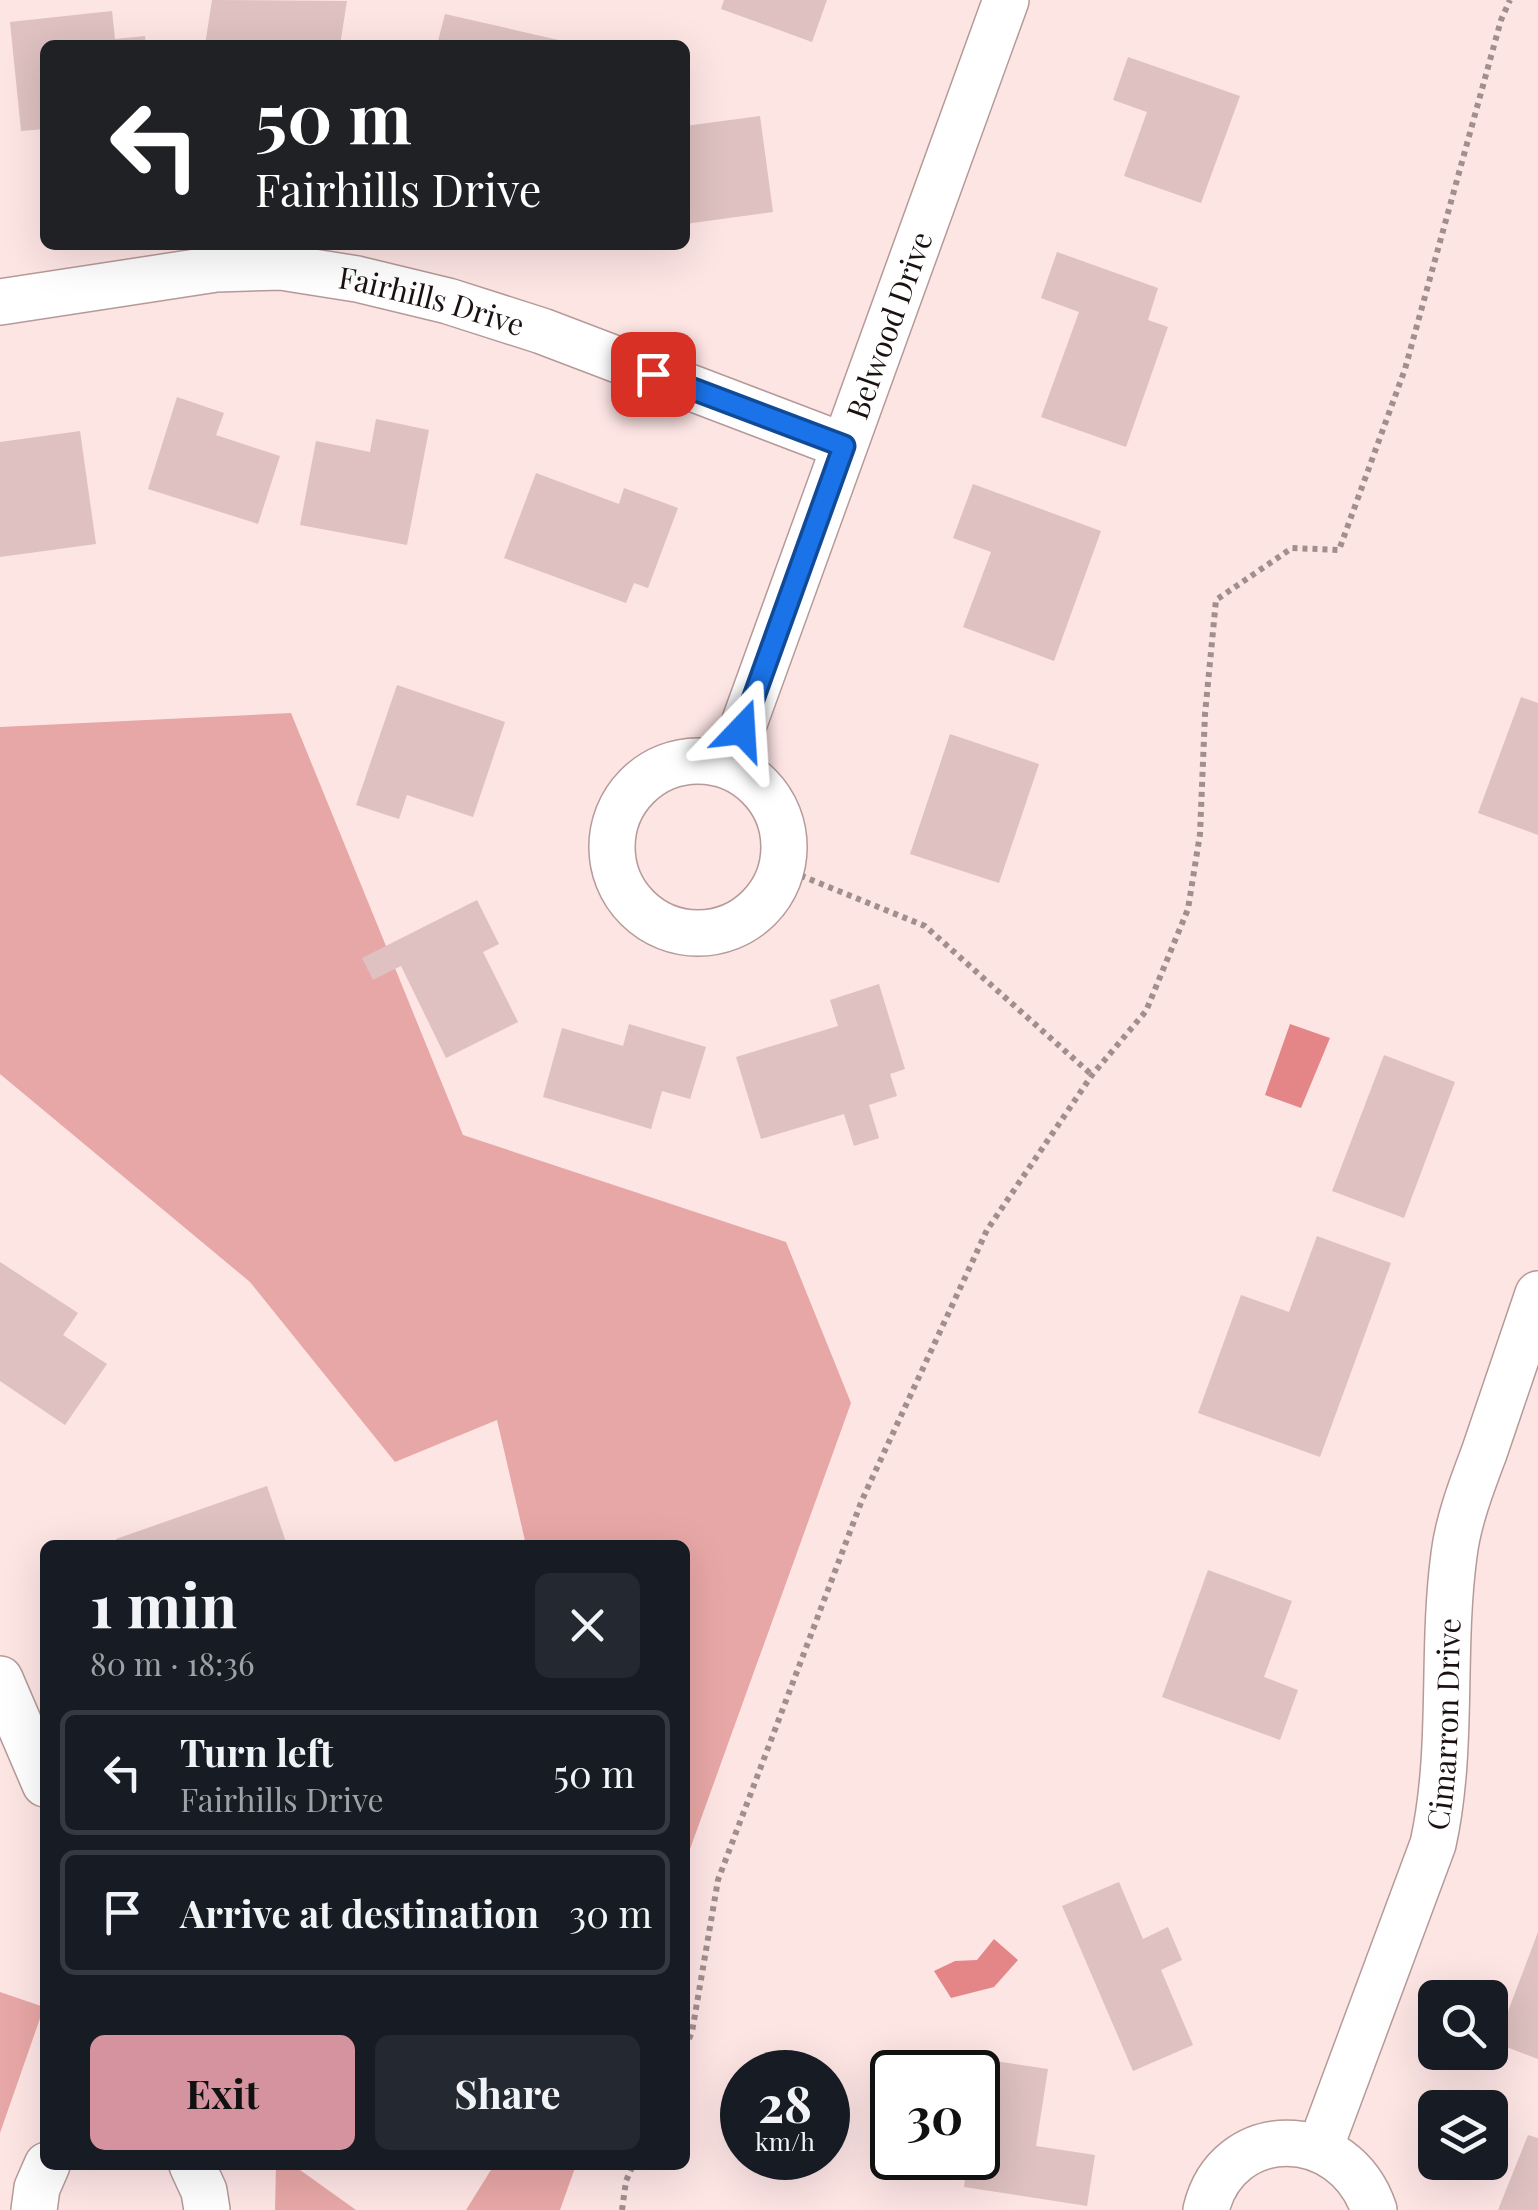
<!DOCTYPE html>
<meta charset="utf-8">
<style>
body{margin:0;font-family:"Playfair Display",serif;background:#242831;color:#f1f3f6;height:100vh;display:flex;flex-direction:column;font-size:38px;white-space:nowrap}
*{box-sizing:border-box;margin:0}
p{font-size:32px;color:#9ea1a6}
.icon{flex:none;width:55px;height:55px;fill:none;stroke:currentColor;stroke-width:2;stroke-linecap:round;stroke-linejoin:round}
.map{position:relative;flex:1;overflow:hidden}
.details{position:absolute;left:40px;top:1540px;width:650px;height:630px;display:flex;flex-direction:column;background:#171b24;border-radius:15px;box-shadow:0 10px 40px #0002}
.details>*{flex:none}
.hud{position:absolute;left:40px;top:40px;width:650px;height:210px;border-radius:15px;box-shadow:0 10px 40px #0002;background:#202124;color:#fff;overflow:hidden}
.fabs{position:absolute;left:1418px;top:1980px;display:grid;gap:20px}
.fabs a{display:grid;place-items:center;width:90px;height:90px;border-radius:15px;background:#171b24;box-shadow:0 10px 40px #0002;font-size:50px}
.speed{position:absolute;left:720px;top:2050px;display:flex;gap:20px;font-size:50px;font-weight:700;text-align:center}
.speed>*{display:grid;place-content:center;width:130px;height:130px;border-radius:50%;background:#171b24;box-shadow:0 10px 40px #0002;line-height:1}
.speed small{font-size:25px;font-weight:400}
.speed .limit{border:5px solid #111;border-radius:15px;background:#fff;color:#111}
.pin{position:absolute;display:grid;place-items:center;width:85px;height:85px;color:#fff;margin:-42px;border-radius:20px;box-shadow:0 5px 15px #0006}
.me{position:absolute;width:110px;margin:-55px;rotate:20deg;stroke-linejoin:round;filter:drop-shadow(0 0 8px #0008)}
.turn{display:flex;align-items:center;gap:35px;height:210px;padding:0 50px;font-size:45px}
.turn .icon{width:130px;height:130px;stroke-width:2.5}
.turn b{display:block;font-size:70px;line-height:85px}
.round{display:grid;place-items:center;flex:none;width:105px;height:105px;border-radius:15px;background:#242831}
.head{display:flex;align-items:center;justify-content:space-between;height:170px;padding:0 50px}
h1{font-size:60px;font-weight:700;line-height:75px}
.primary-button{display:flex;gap:20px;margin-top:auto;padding:20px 50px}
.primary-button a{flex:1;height:115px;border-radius:15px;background:#d4939f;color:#111;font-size:40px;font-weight:700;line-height:115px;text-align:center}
.primary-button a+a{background:#242831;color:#f1f3f6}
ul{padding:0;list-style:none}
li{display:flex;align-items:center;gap:30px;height:125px;margin:0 20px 15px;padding:0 30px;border:5px solid #363941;border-radius:15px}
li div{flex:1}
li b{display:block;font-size:38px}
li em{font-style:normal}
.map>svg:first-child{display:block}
.green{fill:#e7a7a6}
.water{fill:#e48687}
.building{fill:#dec1c0}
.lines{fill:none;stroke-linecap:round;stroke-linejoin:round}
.street-casing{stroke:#b69a99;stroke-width:48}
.path{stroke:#a18f8e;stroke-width:6;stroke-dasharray:5 5;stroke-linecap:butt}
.street{stroke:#fff;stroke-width:45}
.route-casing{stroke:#114b97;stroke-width:25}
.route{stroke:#1a73e8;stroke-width:18}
.labels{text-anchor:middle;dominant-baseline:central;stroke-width:10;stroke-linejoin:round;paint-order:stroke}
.street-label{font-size:30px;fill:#1a1110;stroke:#fff}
</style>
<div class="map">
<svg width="1538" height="2210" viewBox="0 0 1538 2210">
<rect width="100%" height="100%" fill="#fde5e4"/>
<g class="green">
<path d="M291,713L463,1135L786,1242L851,1403L685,1863V1545H526L497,1420L395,1462L250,1282L0,1074V727Z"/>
<path d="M0,1992L44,2007L0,2133Z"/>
<path d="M276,2165H293L356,2210H275Z"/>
<path d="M494,2165H576L560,2210H466Z"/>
</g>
<g class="water">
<path d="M1290,1024L1330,1038L1301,1108L1265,1095Z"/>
<path d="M994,1939L1018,1960L994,1987L951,1998L934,1971L955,1961L977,1960Z"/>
</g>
<g class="building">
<path d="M212,0L347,1L340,45H205Z"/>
<path d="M724,0H827L812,42L721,9Z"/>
<path d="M112,11L115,39L145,36L146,45H45V129L21,131L10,22Z"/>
<path d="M445,14L572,43V45H437Z"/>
<path d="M1128,57L1240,96L1201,203L1124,176L1147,112L1113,100Z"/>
<path d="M760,116L773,212L685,224V126Z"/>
<path d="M1057,252L1158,288L1148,320L1168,327L1126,447L1041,417L1079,312L1041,298Z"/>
<path d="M177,397L224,413L216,435L280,456L258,524L148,489Z"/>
<path d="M376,419L429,430L407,545L300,525L316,441L370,452Z"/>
<path d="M80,431L96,544L0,557V442Z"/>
<path d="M536,473L619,504L624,488L678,508L648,588L634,583L626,603L504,558Z"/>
<path d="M973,484L1101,531L1054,661L963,627L991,552L953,538Z"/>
<path d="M397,685L505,722L473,817L407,795L399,819L356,805Z"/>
<path d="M1521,697L1538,703V835L1478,813Z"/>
<path d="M950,734L1039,764L999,883L910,854Z"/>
<path d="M477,900L499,944L483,952L518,1022L446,1058L401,966L373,980L362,958Z"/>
<path d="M879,984L905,1069L890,1074L897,1096L869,1105L879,1138L854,1146L844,1114L761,1139L736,1057L838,1026L830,1000Z"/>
<path d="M629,1024L706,1047L690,1099L662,1091L651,1129L543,1097L562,1028L623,1046Z"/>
<path d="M1384,1055L1455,1082L1404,1218L1332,1191Z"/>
<path d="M1317,1236L1391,1263L1320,1457L1198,1413L1241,1295L1289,1312Z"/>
<path d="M0,1262L78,1313L63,1335L107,1364L65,1425L0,1381Z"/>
<path d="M267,1486L287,1545H118L116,1539Z"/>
<path d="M1208,1570L1292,1601L1264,1677L1298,1690L1280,1740L1162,1697Z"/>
<path d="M1119,1882L1143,1939L1168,1927L1182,1960L1161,1970L1193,2045L1133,2071L1062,1906Z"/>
<path d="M1538,1932V2059L1496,2043Z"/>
<path d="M982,2059L1048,2069L1036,2146L1095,2155L1087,2206L964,2187L966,2169L929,2164L930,2158H978V2086Z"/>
<path d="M1528,2135L1538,2138V2210H1498Z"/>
</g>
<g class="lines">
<g class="street-casing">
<g id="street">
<path id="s1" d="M0,302L216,269L281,267L357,279L448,301L542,331L844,446"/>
<circle cx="698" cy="847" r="86"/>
<path id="s2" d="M729,765L1006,0"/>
<path d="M0,1679L45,1784"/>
<path id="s3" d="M1320,2148L1433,1844C1454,1749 1441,1652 1454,1555C1458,1521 1472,1485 1484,1453C1502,1400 1520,1347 1538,1294"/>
<path d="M192,2165L204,2191L207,2210"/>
<path d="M34,2210L37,2188L47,2165"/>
<path d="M1206,2210C1227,2121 1344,2121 1374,2210"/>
</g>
</g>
<g class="path">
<path d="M782,868L925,926L1092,1075"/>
<path d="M685,2048L692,2032L718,1880L862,1500L987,1230L1092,1075L1146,1011L1188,909L1200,834L1205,714L1216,600L1292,548L1339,550L1405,369L1501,20L1510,0"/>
<path d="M622,2210L626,2181L633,2165"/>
</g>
<use href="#street" class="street"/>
</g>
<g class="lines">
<g class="route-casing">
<path id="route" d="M653,374L844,446L742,730"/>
</g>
<use href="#route" class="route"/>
</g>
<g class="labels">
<g class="street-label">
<text stroke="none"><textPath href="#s1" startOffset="438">Fairhills Drive</textPath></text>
<text stroke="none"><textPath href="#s2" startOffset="468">Belwood Drive</textPath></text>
<text stroke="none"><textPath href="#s3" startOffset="445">Cimarron Drive</textPath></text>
</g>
</g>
</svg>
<div class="fabs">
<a><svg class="icon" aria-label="search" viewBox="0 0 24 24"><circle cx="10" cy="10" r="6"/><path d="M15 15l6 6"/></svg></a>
<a><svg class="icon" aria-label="layers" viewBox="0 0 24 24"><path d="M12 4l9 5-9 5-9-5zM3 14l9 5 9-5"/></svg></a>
</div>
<div class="speed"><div>28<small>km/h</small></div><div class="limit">30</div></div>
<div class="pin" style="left:653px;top:374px;background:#d93025"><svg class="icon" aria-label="arrive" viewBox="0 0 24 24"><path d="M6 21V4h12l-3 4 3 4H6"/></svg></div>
<svg class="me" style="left:742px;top:730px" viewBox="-20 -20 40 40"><path d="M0-17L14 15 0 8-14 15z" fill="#1a73e8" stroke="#fff" stroke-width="4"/></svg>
<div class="hud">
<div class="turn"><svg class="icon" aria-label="left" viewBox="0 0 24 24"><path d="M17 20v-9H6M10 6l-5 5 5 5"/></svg><div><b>50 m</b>Fairhills Drive</div></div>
</div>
<section class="details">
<div class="head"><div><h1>1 min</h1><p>80 m · 18:36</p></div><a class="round"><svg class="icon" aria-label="close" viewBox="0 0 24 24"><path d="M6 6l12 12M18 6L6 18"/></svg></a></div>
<ul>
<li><svg class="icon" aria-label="left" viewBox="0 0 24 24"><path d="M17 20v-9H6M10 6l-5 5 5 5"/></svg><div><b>Turn left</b><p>Fairhills Drive</p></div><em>50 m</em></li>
<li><svg class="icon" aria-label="arrive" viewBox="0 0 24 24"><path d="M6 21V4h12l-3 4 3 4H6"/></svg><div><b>Arrive at destination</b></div><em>30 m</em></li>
</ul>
<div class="primary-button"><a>Exit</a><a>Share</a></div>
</section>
</div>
